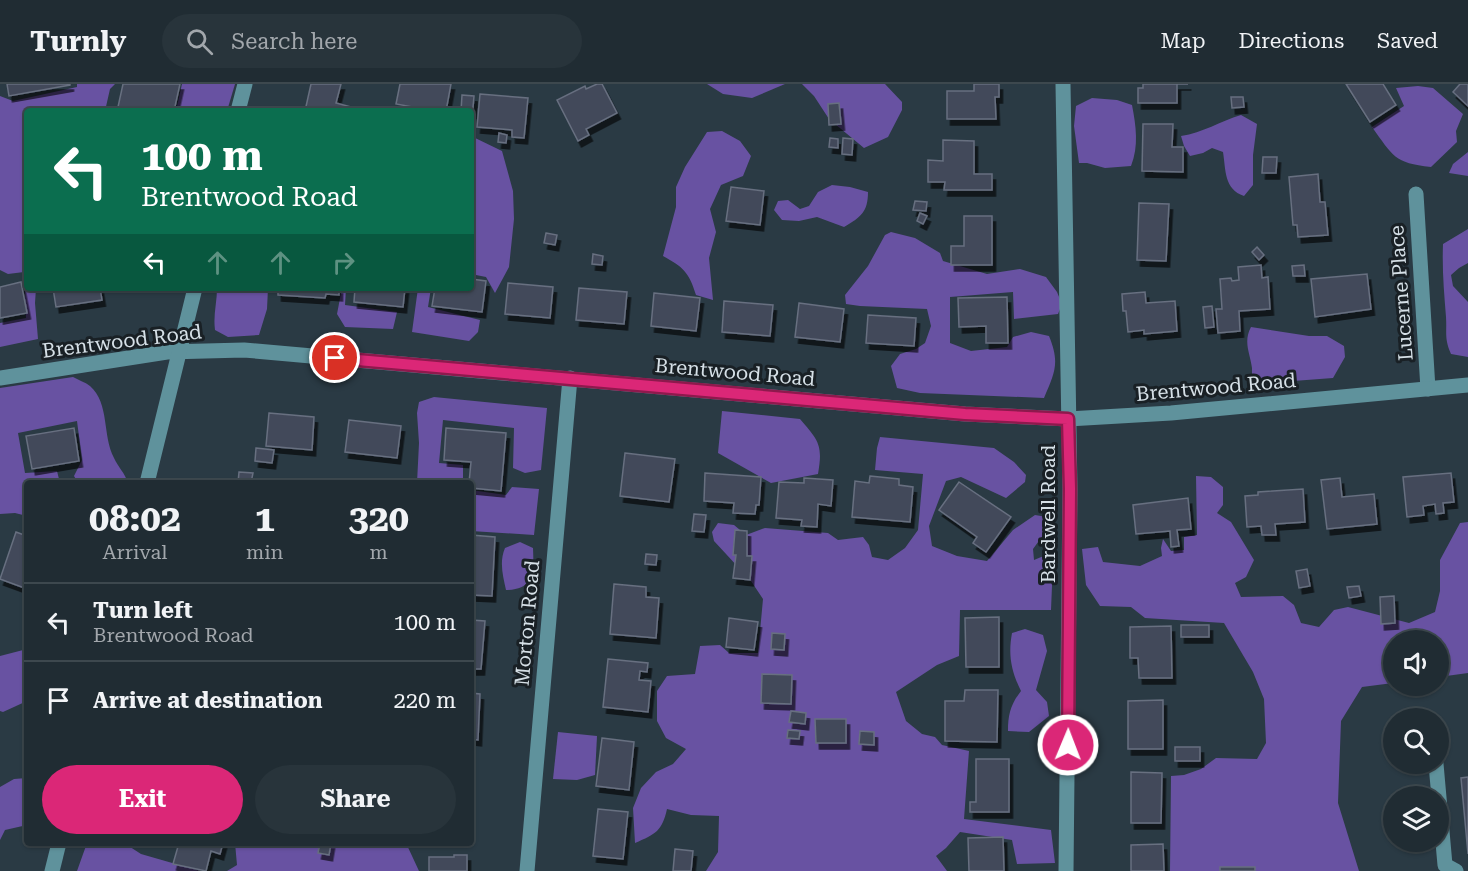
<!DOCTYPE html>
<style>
body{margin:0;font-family:"Roboto Serif",serif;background:#28343b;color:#f1f3f6;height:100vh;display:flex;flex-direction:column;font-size:22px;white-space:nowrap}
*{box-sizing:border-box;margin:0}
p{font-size:20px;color:#a2a7ac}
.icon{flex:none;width:33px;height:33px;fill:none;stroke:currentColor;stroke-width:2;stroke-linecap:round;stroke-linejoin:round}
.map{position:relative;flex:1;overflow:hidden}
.panel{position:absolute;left:24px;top:396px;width:450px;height:366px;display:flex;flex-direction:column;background:#202c33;border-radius:6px;box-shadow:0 2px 4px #0004,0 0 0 2px #3d484e}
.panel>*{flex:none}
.banner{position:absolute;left:24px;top:24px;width:450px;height:183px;border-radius:6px;box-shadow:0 2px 4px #0004,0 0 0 2px #3d484e;background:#0b6e4f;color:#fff;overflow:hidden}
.fabs{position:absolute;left:1383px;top:546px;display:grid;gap:12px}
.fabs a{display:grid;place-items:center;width:66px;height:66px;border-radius:50%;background:#202c33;box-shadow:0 2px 4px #0004,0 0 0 2px #3d484e;font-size:30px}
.pin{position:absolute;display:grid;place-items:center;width:51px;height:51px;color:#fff;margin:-26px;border:3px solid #fff;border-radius:50%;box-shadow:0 2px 6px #0007}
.me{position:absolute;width:66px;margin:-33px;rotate:1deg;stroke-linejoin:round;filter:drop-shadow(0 0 4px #0008)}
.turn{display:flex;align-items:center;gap:21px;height:126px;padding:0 18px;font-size:27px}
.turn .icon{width:78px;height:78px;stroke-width:2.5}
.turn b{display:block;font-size:42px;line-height:51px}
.lanes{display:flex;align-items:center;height:57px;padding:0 18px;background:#0003;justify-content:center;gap:30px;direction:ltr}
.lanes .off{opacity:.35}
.eta{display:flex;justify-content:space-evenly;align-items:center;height:102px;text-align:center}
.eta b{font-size:36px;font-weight:700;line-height:42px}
.primary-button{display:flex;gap:12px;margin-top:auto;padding:12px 18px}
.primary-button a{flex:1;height:69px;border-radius:36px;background:#db2777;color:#fff;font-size:24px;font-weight:700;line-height:69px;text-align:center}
.primary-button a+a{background:#28343b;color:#f1f3f6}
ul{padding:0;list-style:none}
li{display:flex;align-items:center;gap:18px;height:78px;padding:0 18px;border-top:2px solid #3d484e}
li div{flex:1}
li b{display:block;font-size:22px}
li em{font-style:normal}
header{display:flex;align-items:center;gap:36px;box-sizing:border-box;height:84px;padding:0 30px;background:#202c33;border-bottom:2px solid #3d484e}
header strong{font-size:28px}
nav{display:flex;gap:33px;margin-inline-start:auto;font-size:21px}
.search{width:420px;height:54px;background:#28343b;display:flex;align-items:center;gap:15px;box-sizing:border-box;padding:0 21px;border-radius:33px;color:#a2a7ac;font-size:22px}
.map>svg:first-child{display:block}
.forest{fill:#6852a2}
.building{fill:#434a5a;stroke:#676f80;stroke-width:1.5;filter:url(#shadow)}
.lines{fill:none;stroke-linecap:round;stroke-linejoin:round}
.minor{stroke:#5f929c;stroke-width:15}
.route-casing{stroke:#8e194d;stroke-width:15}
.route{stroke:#db2777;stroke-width:10}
.labels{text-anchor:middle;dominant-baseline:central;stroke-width:6;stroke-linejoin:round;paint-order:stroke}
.street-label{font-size:20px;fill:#d6e0e7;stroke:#192025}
</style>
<header>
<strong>Turnly</strong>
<div class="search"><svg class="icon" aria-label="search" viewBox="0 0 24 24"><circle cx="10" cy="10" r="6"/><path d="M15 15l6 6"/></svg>Search here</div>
<nav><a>Map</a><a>Directions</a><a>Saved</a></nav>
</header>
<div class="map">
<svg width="1468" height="787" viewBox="0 0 1468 787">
<defs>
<filter id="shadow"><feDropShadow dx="3.5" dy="6" stdDeviation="0" flood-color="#0009"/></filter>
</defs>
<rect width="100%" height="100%" fill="#2a3a44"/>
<g class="forest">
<path d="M77,0H115L110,5L105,27H27V204H36L35,219L38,255L0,263V239L26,234L24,188L8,190L0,186V12L13,17L77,3Z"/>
<path d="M182,0H235L227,27H176Z"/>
<path d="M707,0H785L752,14L723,10Z"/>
<path d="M802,0H885L902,18V26L888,53L864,64L829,35L814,12Z"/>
<path d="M1418,2L1433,4L1463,30L1456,47L1457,58L1431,83C1394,79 1393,72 1372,43L1404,22L1396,4Z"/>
<path d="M1092,14L1117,16L1132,21C1136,42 1139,62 1131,82L1105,84L1087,79H1079L1074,42L1076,22Z"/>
<path d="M1241,31L1257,40L1253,71V101L1244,112C1224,105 1226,87 1223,68L1212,64L1203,69L1190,72L1184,62L1181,52C1203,49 1220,37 1241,31Z"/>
<path d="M722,47L740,57L751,72L743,92L721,101L710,125L716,148L709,174L713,216L696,211C689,188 683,183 663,172L676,123V103L685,83L707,48Z"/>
<path d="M471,52L502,67L513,107L514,135L509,183L495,209L486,193L471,190Z"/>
<path d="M1468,68V92L1449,89L1453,80Z"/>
<path d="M832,101L850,103L868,108C868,128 861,133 844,143L817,133L799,137L782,136L774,126L778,117L788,116L800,125L809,122L818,108Z"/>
<path d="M1468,145V179L1459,184L1451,191L1453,202L1468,218V273L1451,270C1444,254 1447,249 1446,233C1444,208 1442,185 1443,160Z"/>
<path d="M891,148L915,154L940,169L943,177L987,190L1020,185L1046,193L1057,208L1062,220L1058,230L1014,235L1013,208L950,213V259L971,267L1007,263L1013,253L1031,248L1049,252C1060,279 1055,288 1044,314L920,309L897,304L891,282L900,270L916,265L925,259L931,242L927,225L860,222L846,220L845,211L868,182L885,151Z"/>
<path d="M217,204H268L267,225L259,251L228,253L215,246C213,231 217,219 217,204Z"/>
<path d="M342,204H346L345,221L397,228L393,245L345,243L337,230Z"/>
<path d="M418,204H431L428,223L480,236L478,248L469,257L412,248Z"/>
<path d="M1251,243L1309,252H1327L1344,262L1345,273L1333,294L1252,300C1252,295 1252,289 1252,284C1250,269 1243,258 1251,243Z"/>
<path d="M73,293C78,296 85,298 90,302C110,320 102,351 114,374C118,383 125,389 128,399H78L74,392L82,376L77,337L18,349L25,389L57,387L60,399H27V432L15,429L0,430V304Z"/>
<path d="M434,313L547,324L541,386L525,389L513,384L514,344L443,336L439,379L463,381V399H417L419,359L417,329L419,318Z"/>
<path d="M722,327L800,335C819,357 823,361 818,390L771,399L718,369Z"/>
<path d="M880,353L994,364L1014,378L1026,391L1025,398L1006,414L961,393L946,397L929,442L932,462L957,472L987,477L1013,446L1035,431L1047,433L1049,443L1033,465L1034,476L1046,471L1053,478L1051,526H960L959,572L937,581L896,608L906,637L922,650L935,653L942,661L969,667L964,735L1051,746L1055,779L1017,780L1012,756L960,748L946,764L936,772L947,787H706L718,768L719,732L691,731L667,725C662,747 656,750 635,759L633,724L641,704L656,688L673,680L686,665L666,654L657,637V607L667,592L695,590L700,562L720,561L729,569H758L763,515L751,497L714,457L712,448L718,439L734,441L746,451L765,444L828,449L838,456L863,453L869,461L872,473L888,476L905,464L918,446L923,390L875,386L877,364Z"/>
<path d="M1196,392L1211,393L1223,403V421L1217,429L1231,438L1254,476L1246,493L1235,499L1241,513L1283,512L1294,521L1301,539L1319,543L1334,526L1348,523L1409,539L1435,528L1440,507V476L1460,439L1468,438V589L1439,593L1438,556H1394L1393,599L1362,603L1341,637L1338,719L1359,787H1170L1171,692L1184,691L1201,685L1216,674L1257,675L1266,659L1264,615L1253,588L1224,539L1145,534L1131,523L1100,522L1086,501L1082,465L1098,463L1103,478L1140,482L1162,472L1161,464L1163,455L1171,467L1184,466V453L1197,451Z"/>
<path d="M512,403L539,405L534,451L471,447V406L506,411Z"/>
<path d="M520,458L533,464C534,488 535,505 506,506C503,492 499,478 505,464Z"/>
<path d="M1025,545L1043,551L1047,567L1036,606L1047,618L1049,632L1029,648L1008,647C1008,630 1011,620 1021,607C1011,587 1008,571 1012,549Z"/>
<path d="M27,565V617L3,628L0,627V572Z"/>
<path d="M558,648L597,652L595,691L577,696L553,695Z"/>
<path d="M27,694V741L5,746L0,756V703L14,695Z"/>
<path d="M87,759H124L141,770L200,787H77Z"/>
<path d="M235,759H406L419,787H227L237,781Z"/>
</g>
<g class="building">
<path d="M7,0H70V1L9,12Z"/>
<path d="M123,0H180L174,27H135L118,23Z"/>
<path d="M311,0H341L336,19L355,24V27H305Z"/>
<path d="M400,0H451L446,27H434L396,20Z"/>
<path d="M597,0H602L617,29L586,45L589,51L578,57L557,16L585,2L586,5Z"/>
<path d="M974,0H999V13H995L996,35H947V7H974Z"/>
<path d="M1143,0H1188H1177V19H1138V4H1143Z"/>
<path d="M1346,0H1383L1396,21L1370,38Z"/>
<path d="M1460,0H1468V22L1453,8Z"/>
<path d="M480,10L528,14L524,54L512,53V46L477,43Z"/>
<path d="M462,11L474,12L472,35L471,27H461Z"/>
<path d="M1231,13H1243L1244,23L1232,24Z"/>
<path d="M839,19L841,40L829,41L828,20Z"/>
<path d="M1143,40H1173L1172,63H1183V88L1142,87Z"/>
<path d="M499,49L507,51L506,59L498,58Z"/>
<path d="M830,54L838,55V64L829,63Z"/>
<path d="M843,54L853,55L852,71L842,70Z"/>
<path d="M943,56L974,57V90H992V106H944L945,98H928V76L943,77Z"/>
<path d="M1263,73H1277L1276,89H1262Z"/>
<path d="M1318,90L1320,118H1325L1328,151L1298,153L1297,141H1293L1289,93Z"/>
<path d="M731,103L764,107L760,141L726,137Z"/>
<path d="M915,117L927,118L926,127L913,126Z"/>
<path d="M1139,119L1169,120L1166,177L1137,176Z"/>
<path d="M920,129L927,132L923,140L917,137Z"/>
<path d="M964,132H992V181H951V162H964Z"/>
<path d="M546,149L557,151L555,161L544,159Z"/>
<path d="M1257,163L1264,171L1259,176L1252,168Z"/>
<path d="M593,170L603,172L602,181L592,180Z"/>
<path d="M1261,181L1262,194L1268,193L1270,225L1239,227L1240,247L1218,249L1216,225H1222L1220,195L1231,194L1232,197L1239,196L1238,183Z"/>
<path d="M1304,181L1305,192H1293L1292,182Z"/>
<path d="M1367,190L1371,225L1315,233L1311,195Z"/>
<path d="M471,195L486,197L482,228L432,222L435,204H471Z"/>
<path d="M21,198L27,229L0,234V203Z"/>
<path d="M508,199L553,203L550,234L505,230Z"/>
<path d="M53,204H100L102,216L56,223Z"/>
<path d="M278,204H339V211L326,210L325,214L278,211Z"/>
<path d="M355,204H405L403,223L354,218Z"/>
<path d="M579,204L627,208L624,240L576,236Z"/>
<path d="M1145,208L1146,219L1175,217L1177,247L1144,250V246L1128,248L1126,227H1123L1122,210Z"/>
<path d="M654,209L700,214L696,247L651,242Z"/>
<path d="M1007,213L1008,259H986V242L959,243L958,214Z"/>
<path d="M724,217L773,221L770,252L722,248Z"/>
<path d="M799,219L844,225L840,258L795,253Z"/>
<path d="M1212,222L1214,243L1205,244L1203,223Z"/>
<path d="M868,231L916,234L914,262L866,259Z"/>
<path d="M269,329L314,333L312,366L266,362Z"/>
<path d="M349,336L401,342L397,374L345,368Z"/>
<path d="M74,344L79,377L32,385L26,352Z"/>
<path d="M446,344L506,349L501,407L471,404V399H469L471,378L444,376Z"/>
<path d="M256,364L274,366L272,379L255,377Z"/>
<path d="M625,369L675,375L669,418L620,412Z"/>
<path d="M239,388L253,389L251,399H238Z"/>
<path d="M705,389L761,393L759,421H756L755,430L733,429L734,419L704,417Z"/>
<path d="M1451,389L1454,418L1443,419L1444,429L1436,430L1435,420L1423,422L1424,431L1407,433L1403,393Z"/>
<path d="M870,392L899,395V401L913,403L910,438L852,433L855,397L869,399Z"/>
<path d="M804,394L833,396L831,422L818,420L817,443L801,442L802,436L776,434L779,398L804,399Z"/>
<path d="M1340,394L1342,413L1374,410L1377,440L1327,445L1321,396Z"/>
<path d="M959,398L1011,433L986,468L973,459L977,453L939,426Z"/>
<path d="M1303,405L1305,438L1275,440L1276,451H1262L1261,442L1247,443L1245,412L1258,411V408Z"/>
<path d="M1188,414L1191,445L1177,446L1179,462L1171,463L1170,447L1136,450L1133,421Z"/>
<path d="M694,430L706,431L704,448L692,447Z"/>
<path d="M735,446L747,447V472H752L750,496L733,494L736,471H733Z"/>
<path d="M16,448L27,452V505L0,495Z"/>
<path d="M471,451L495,453L492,512L471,511Z"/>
<path d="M646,470L657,471L656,481L645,480Z"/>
<path d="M1307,485L1310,502L1299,504L1296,487Z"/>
<path d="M614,500L646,503V513L659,514L656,554L610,550Z"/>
<path d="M1359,502L1361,512L1349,514L1347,503Z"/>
<path d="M1394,512L1395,539L1381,540L1380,513Z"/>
<path d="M999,533V583H966L965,534Z"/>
<path d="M729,534L758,538L754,566L726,563Z"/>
<path d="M471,536L485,537L481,585H471Z"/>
<rect x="1181" y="541" width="28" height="12"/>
<path d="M1171,542L1172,594H1139L1138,574H1130V543Z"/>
<path d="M772,549L785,550L784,566L771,565Z"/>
<path d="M608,575L648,579L647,588L640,587L639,596L651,597L648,628L603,623Z"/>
<path d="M762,590L792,591L791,620L761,619Z"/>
<path d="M965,606H998L997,658L945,657V617H964Z"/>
<path d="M471,609L480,610L478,656L471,655Z"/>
<path d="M1163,616V665H1128V617Z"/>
<path d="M791,627L806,629L805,640L789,638Z"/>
<path d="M815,635H846V659H816Z"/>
<path d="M788,646L800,647L799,655L787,654Z"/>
<path d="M860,647L874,648V661L859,660Z"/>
<path d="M602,654L634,658L629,706L596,702Z"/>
<rect x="1175" y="663" width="25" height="14"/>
<path d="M976,675H1009V728H970V718H976Z"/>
<path d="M1131,688L1162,689L1161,739H1131Z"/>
<path d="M1468,693V770L1461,694Z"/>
<path d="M598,725L628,728L623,775L593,772Z"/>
<path d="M1003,753L1004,787H969L968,754Z"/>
<path d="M179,759H223L220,770L211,767L206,787L173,780Z"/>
<path d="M320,759H331L329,771L318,769Z"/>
<path d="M1163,760L1164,787H1131V761Z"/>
<path d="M675,765L693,767L691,787H673Z"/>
<path d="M454,771H467V787H429V773H454Z"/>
<rect x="1220" y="783" width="35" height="4"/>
</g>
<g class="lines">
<g class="minor">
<path d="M1063,0L1070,405L1066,787"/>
<path d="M238,27L245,0"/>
<path d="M1416,110L1428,305"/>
<path d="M0,294L167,268L244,266L965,330L1068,335L1171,329L1468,301"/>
<path d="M147,399L195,204"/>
<path d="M1436,680L1445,781L1456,787"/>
<path d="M52,787L59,759"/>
<path d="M527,787L570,294"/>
</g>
</g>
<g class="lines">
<g class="route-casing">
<path id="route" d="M335,274L965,330L1068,335L1070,405L1068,661"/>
</g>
<use href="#route" class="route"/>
</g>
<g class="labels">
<g class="street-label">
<text transform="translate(1401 209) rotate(-94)">Lucerne Place</text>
<text transform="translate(122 257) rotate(-7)">Brentwood Road</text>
<text transform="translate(735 288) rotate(5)">Brentwood Road</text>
<text transform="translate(1216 303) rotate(-5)">Brentwood Road</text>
<text transform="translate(1048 430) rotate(-90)">Bardwell Road</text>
<text transform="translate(527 539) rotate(-85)">Morton Road</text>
</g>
</g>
</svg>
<div class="fabs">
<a><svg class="icon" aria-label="sound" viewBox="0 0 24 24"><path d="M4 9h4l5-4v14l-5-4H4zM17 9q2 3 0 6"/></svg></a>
<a><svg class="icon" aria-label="search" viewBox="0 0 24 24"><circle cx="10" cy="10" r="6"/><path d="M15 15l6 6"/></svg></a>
<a><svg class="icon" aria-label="layers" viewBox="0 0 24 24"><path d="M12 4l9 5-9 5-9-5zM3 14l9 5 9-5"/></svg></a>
</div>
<div class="pin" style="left:335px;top:274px;background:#d93025"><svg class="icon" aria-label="arrive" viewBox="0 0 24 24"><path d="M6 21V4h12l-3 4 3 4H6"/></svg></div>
<svg class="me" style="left:1068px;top:661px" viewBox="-20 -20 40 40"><circle r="17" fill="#db2777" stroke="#fff" stroke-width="3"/><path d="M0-11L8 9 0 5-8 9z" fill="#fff"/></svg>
<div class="banner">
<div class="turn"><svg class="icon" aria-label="left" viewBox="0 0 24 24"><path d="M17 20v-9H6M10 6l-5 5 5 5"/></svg><div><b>100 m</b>Brentwood Road</div></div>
<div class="lanes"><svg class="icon" aria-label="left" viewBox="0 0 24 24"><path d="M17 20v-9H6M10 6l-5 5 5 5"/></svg><svg class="icon off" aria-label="ahead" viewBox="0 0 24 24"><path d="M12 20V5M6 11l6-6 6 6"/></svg><svg class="icon off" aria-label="ahead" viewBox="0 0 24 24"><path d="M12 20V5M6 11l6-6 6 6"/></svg><svg class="icon off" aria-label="right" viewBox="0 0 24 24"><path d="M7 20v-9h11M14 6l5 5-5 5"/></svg></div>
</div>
<section class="panel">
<div class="eta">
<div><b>08:02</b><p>Arrival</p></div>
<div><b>1</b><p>min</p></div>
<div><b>320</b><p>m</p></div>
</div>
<ul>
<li><svg class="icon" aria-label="left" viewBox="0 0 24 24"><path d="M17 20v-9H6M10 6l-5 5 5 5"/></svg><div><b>Turn left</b><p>Brentwood Road</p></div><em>100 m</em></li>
<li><svg class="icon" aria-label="arrive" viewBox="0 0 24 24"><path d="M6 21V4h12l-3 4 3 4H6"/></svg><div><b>Arrive at destination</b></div><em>220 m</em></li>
</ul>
<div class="primary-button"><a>Exit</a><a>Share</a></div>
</section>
</div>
